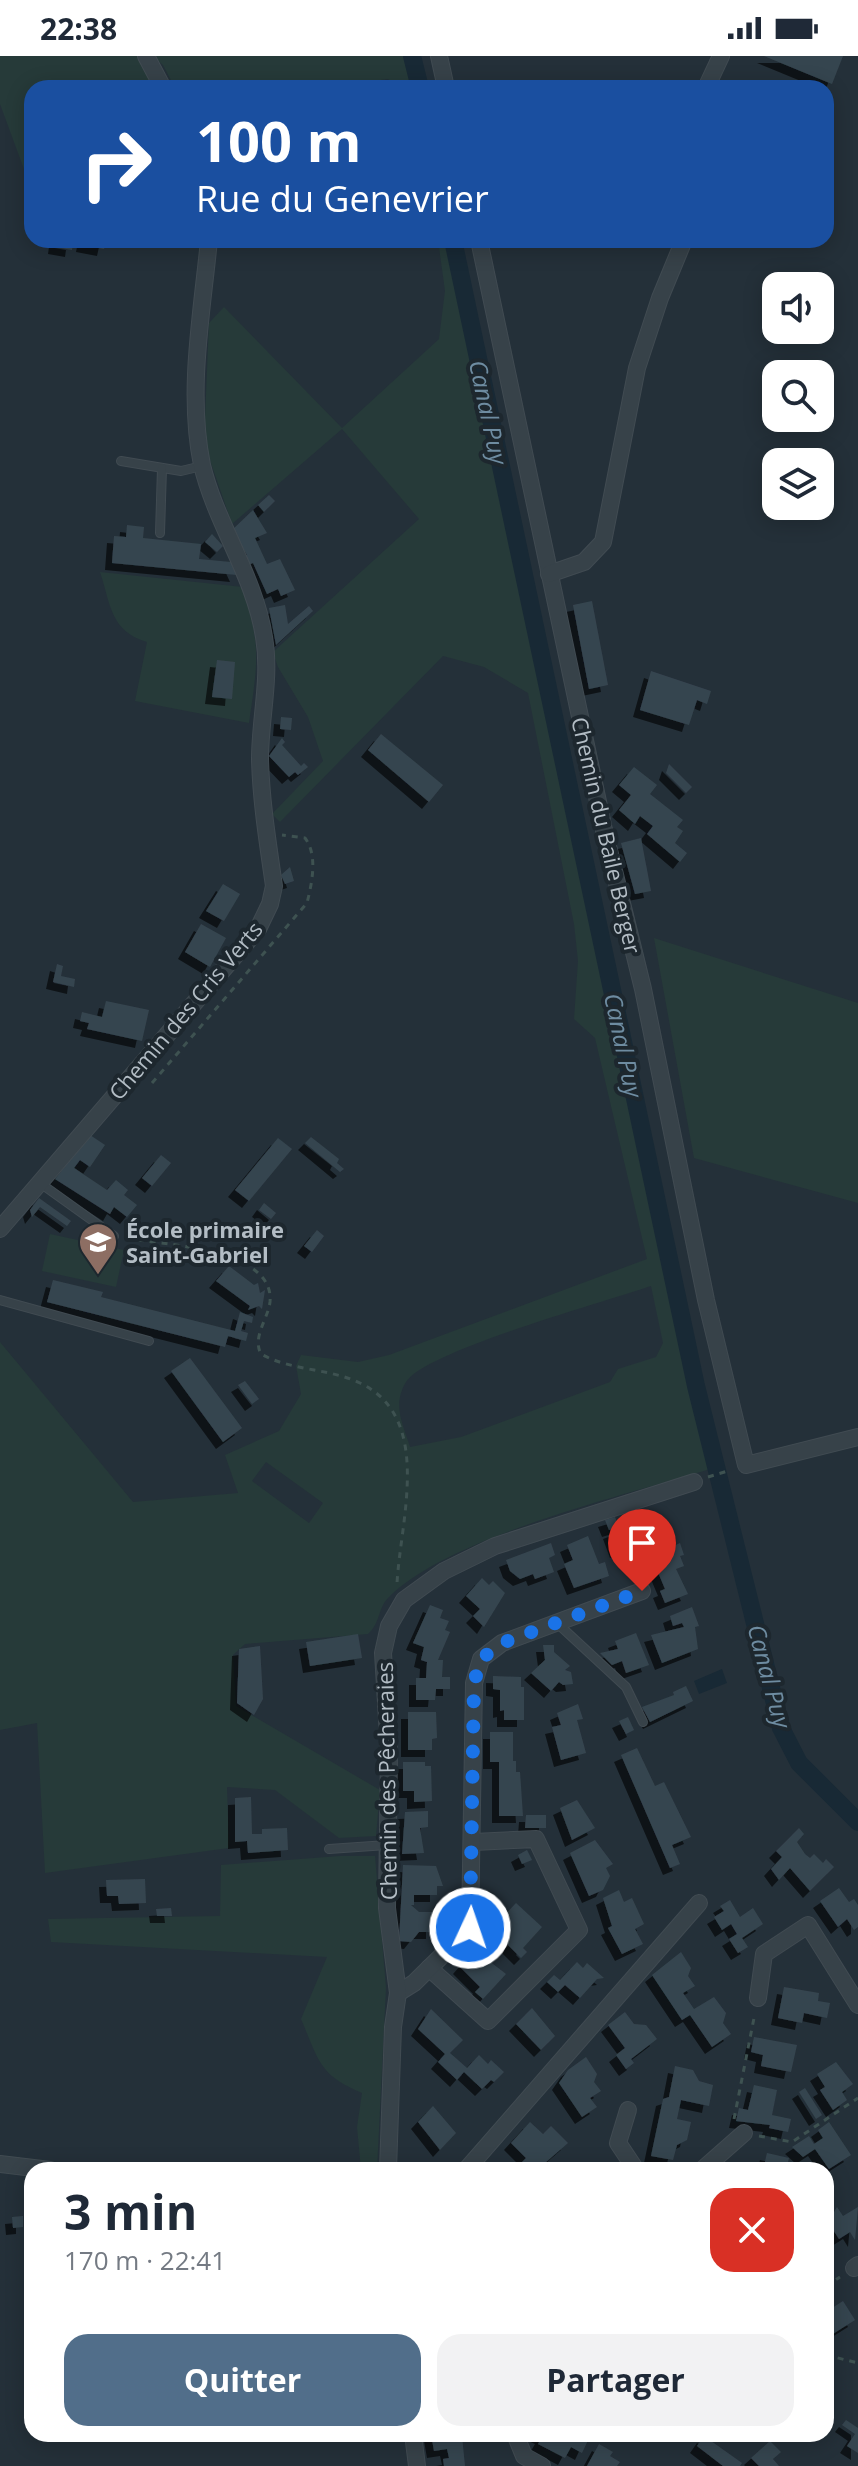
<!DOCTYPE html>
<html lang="fr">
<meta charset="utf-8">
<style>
body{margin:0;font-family:"Open Sans",sans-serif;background:#f2f2f3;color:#1f2937;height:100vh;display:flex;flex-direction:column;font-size:30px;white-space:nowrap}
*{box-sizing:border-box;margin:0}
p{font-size:26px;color:#747a83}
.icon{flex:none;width:44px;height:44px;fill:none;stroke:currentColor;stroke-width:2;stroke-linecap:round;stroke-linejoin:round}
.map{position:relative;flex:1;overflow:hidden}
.panel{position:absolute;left:24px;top:2106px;width:810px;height:280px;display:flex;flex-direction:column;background:#fff;border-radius:24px;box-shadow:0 4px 20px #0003}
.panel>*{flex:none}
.banner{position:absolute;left:24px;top:24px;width:810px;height:168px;border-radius:24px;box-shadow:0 4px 20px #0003;background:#1a4fa0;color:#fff;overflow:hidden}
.buttons{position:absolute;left:762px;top:216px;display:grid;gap:16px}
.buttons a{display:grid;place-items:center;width:72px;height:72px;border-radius:16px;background:#fff;box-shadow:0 4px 20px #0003;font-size:40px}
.pin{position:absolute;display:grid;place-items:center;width:68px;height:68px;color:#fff;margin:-82px -34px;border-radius:50% 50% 50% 0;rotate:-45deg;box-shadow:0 0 8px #0007}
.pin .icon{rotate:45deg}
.me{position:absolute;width:88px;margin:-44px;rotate:3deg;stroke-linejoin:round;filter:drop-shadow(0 0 6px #0008)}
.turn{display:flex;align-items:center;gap:28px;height:168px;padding:0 40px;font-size:36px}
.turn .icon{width:104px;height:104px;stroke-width:2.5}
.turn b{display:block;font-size:56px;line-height:68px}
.round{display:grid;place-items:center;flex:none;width:84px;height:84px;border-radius:24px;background:#f2f2f3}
.headline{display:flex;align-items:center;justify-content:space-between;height:136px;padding:0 40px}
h1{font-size:48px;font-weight:700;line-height:60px}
.action{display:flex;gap:16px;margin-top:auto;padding:16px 40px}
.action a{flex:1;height:92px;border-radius:24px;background:#516e8a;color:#fff;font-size:32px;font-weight:700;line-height:92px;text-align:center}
.action a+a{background:#f2f2f3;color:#1f2937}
.status{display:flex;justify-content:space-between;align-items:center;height:56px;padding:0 40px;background:#fff;direction:ltr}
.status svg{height:22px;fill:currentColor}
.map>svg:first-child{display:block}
.green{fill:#263a39;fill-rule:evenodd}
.water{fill:#182935}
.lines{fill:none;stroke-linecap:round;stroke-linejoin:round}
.canal{stroke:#182935;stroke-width:18}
.building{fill:#36454f;filter:url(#shadow)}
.lane-casing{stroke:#414b52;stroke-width:10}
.street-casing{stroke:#414b52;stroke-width:18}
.path{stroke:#3e5251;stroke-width:3;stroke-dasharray:6 6;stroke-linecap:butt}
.lane{stroke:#374249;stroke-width:8}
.street{stroke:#374249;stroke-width:16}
.route{stroke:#1a73e8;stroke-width:14;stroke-dasharray:0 25.2}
.labels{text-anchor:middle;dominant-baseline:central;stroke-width:8;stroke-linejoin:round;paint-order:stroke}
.street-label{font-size:22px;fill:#b3bdc5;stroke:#1d272e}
.poi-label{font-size:22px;font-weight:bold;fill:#b3bdc5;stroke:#1d272e;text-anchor:start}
.water-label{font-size:24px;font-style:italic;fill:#6e8ca1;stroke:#1d272e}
</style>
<div class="status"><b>22:38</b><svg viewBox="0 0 49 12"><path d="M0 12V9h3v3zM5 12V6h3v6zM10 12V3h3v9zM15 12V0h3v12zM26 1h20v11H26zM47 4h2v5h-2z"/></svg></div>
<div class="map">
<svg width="858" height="2410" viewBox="0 0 858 2410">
<defs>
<filter id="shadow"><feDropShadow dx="-7" dy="7" stdDeviation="0" flood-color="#0009"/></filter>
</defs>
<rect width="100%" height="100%" fill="#243039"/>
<g class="green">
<path d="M0,0H138L154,32H32V135L0,48Z"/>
<path d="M153,0H409L416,32H399L388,23L374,25L367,32H175L163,9Z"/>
<path d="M438,184H449L710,1413C626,1439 447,1481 388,1542C378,1552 380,1568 368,1578L245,1588L233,1599L236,1650L380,1734L376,1780L339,1782L275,1734L227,1731L229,1792L45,1817L37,1667L0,1674V1286L133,1446L238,1437L225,1399L279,1375L301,1338L296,1310L301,1299L358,1306L389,1299L647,1203L595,982L574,963L578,905L574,868L528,637L484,611L443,600L280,766L272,758L323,705L308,661L278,611L273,596L419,463L342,373L232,468L204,387L209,267L224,251L342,372L439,283L445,235ZM651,1230L663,1287L656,1301L618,1313L610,1326L461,1381L410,1391C403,1368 392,1349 406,1326C425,1295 608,1245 651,1230ZM266,1406L323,1447L309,1467L252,1425Z"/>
<path d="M100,516L243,531C261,590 258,606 249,667L135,645L147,586C110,575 111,549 100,516Z"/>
<path d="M654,882L858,947V1147L694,1102Z"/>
<path d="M50,1178L124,1194L116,1231L42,1215Z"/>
<path d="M340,1800H375L386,1932L377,2114H361L357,2071L362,2037C319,2019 319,2005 301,1963L327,1901L51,1886L48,1863L220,1860L221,1809Z"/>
</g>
<path class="water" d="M722,1613L727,1627L699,1638L694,1625Z"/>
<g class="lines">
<g class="canal">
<path d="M412,0L420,32"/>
<path d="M453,184L696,1330L781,1672L799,1707L858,1766"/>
</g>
</g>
<g class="building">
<path d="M764,0H843L832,28Z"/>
<path d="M56,184L73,187L72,194L55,191Z"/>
<path d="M84,184H106L104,193L83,189Z"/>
<path d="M269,439L275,445L264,456L258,449Z"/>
<path d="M253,454L267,477L255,482L267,508L280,503L295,534L281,540L278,533L267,538L253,507L248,509L244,500L247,499L232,474Z"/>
<path d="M127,469L144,471L143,482L201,488L199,503L231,506L237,519L112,507L114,480L126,481Z"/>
<path d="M212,478L223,490L217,496L205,486Z"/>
<path d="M592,545L608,629L589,633L573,549Z"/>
<path d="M285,549L288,568L309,550L313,555L276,589L269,552Z"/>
<path d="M217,604L235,606L232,643L212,641Z"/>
<path d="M651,615L711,635L707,648L697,644L689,669L640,654Z"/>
<path d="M281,661L292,662L291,674L280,673Z"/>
<path d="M381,678L443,729L429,746L368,694Z"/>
<path d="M282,682L285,686L282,689L301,710L304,707L308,711L298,719L295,716L289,721L269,700Z"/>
<path d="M669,708L692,731L686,737L666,717Z"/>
<path d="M634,711L657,729L650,738L683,764L677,771L683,775L675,787L687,797L680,806L647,778L653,770L640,760L635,768L619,754L631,739L619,729Z"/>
<path d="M641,782L651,835L635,838L621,787Z"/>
<path d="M290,811L294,825L285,828L281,819Z"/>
<path d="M223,828L240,838L224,865L206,855Z"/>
<path d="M201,868L226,882L210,911L185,896Z"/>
<path d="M57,908L63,910L61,920L75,923L74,931L53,926Z"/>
<path d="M106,945L149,954L142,985L87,973L89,967L80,965L82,956L102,961Z"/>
<path d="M90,1079L105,1089L90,1111L80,1104L74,1112L107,1134L116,1124L128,1134L124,1139L137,1149L127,1161L114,1151L110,1158L55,1123Z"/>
<path d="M311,1081L339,1103L337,1107L344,1113L340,1116L305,1087Z"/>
<path d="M278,1082L292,1093L249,1145L235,1134Z"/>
<path d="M161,1099L171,1107L152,1130L142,1122Z"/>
<path d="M39,1142L71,1165L67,1170L40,1151L32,1161L30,1154Z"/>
<path d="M264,1147L276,1157L271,1163L259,1154Z"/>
<path d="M317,1174L324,1180L312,1196L304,1190Z"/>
<path d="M229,1210L254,1229L258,1227L260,1237L265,1234L262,1253L259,1250L248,1254L250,1250L216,1225Z"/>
<path d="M53,1224L103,1236L101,1241L235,1275L240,1256L253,1261L252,1267L244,1265L241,1275L248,1277L246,1285L228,1280L225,1291L47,1246Z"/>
<path d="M190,1302L242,1372L223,1386L171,1315Z"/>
<path d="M245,1325L259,1343L252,1348L238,1329Z"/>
<path d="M649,1459L665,1494L680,1487L684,1499L680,1500L684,1510L676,1513L688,1538L665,1547L660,1535L665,1533L657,1514L655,1510L651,1512L642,1489L617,1495L610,1476L621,1472L624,1482L632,1479L628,1467Z"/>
<path d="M615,1461L619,1471L609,1474L605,1464Z"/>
<path d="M588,1480L599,1508L605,1506L609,1520L574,1532L564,1508L573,1504L567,1489Z"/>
<path d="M551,1487L555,1499L549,1502L554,1516L535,1523L533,1518L520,1523L510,1515L506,1504Z"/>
<path d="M482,1522L489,1529L493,1525L505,1537L484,1571L473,1560L480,1553L466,1540Z"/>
<path d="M430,1549L443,1554L440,1562L449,1565L445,1574L450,1576L438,1604H443L442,1621H450V1633H436L435,1644H416V1622H426L427,1606L421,1604L424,1591L413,1587Z"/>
<path d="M692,1551L699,1570L695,1571L698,1593L662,1607L651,1579L684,1571L682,1567L673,1570L670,1560Z"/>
<path d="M636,1577L649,1609L626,1617L622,1605L612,1609L600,1597L618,1593L615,1585Z"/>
<path d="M358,1578L362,1602L310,1610L306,1586Z"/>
<path d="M543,1589H554V1596L570,1610L565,1614L571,1616L573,1628L563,1629L559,1626L551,1635L531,1617L545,1604Z"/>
<path d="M260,1590L263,1643L254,1659L237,1647L239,1593Z"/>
<path d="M493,1620L521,1621V1631H524V1664H504V1654L500,1655V1634L493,1633Z"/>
<path d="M686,1630L693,1645L650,1666L642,1651L674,1639L673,1636Z"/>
<path d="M578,1648L583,1663L577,1664L586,1697L561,1704L552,1671L561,1669L557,1657Z"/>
<path d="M408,1656H436L437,1682L432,1683V1694H408Z"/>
<path d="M628,1661L634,1674L626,1678L619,1665Z"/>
<path d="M490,1676H513V1705H516V1716H520L523,1760H499V1706H490Z"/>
<path d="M637,1692L655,1730L664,1726L691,1781L672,1789L680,1808L670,1812L621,1699Z"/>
<path d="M403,1706H425V1710H431L432,1745L414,1746V1735H403Z"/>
<path d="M251,1741L252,1778H262V1773L287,1772L288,1794L248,1797L247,1785L235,1786V1742Z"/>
<path d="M577,1744L595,1772L572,1784L560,1752Z"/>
<path d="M428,1755V1771L420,1772L424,1797L402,1798L405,1756Z"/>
<path d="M526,1759H546V1772H525Z"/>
<path d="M799,1772L804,1778L797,1786L805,1798L810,1802L814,1798L823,1807L826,1803L834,1811L810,1835L790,1812L779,1824L771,1813L782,1801L776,1795Z"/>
<path d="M595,1784L613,1808L606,1812L610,1820L603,1834L589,1840L570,1797Z"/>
<path d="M527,1794L532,1804L522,1808L518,1799Z"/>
<path d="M403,1809L436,1810L443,1830H437V1839H414V1849H411L419,1856H433V1876H419L411,1886L399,1885Z"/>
<path d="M145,1823L146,1847L119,1848L118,1840H107L106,1824Z"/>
<path d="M839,1832L849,1846L854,1843L858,1849V1871L854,1874L847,1863L838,1871L820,1845Z"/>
<path d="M619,1834L624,1846L632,1842L644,1868L635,1873L643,1888L622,1898L608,1872L612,1870L603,1842Z"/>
<path d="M730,1844L740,1861L753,1852L763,1868L742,1882L748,1891L738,1897L729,1883L737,1878L731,1868L722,1874L714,1861L724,1855L720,1850Z"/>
<path d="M516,1847L542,1871L523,1892L527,1896L521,1902L504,1885L510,1880L497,1867Z"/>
<path d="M171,1852L172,1860H157L156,1853Z"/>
<path d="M475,1894L506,1918L483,1943L475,1936L480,1931L460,1911Z"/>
<path d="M681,1896L691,1912L688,1920L695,1930L683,1937L694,1953L714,1941L726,1957L723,1967L731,1978L712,1991L690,1959L682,1964L652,1919Z"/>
<path d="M577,1906L583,1912L587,1907L604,1922L597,1923L580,1942L565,1929L558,1936L547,1926L554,1919L560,1924Z"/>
<path d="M784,1931L819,1937L818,1945L830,1947L827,1962L804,1957L802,1967L778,1962Z"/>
<path d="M532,1952L555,1980L541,1994L516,1968Z"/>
<path d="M431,1953L463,1984L450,1997L458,2004L467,2012L479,1999L488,2008L491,2004L504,2016L494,2026L491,2024L482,2033L464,2016L457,2024L438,2006L445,1998L418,1973Z"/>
<path d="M625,1956L634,1968L646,1969L657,1983L631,2003L634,2007L626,2013L616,1999L625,1992L608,1969Z"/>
<path d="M754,1981L797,1989L791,2016L761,2010L763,1999L751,1996Z"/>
<path d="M586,2001L597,2018L594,2026L601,2035L590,2042L597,2051L582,2061L559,2027L568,2014Z"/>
<path d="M836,2006L853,2028L842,2036L847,2044L833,2054L820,2034L825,2031L817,2018Z"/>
<path d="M675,2010L693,2014L699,2025L713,2029L709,2050L681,2044L677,2063L691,2066L687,2084L677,2089L673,2104L651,2100L663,2043L669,2041Z"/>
<path d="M754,2029L777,2034L772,2059L791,2063L788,2076L769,2072L770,2069L736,2065L739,2052L748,2054Z"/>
<path d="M805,2032L822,2059L816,2063L799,2036Z"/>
<path d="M433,2050L456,2077L440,2094L418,2066Z"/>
<path d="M530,2066L543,2078L551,2070L568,2087L545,2107L552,2114L517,2111L526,2102L511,2087Z"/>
<path d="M829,2066L851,2099L829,2113L815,2093L803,2101L792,2091L809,2080L814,2088L823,2082L818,2074Z"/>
<path d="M767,2097L789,2102L786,2114H763Z"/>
<path d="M837,2151L843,2160L858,2151L855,2184L850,2176L839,2183L828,2166Z"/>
<path d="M23,2160V2171L13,2172L12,2161Z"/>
<path d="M843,2245L855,2264L828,2281L826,2256Z"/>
<path d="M846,2364L858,2372V2397L847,2390L855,2378L842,2369Z"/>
<path d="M431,2378L462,2380L465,2410H444L443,2403L449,2402L447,2393L434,2395Z"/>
<path d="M535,2378H586L590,2380L582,2397L571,2391L565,2402L538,2388L542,2381Z"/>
<path d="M704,2380L742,2407L740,2410H723L697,2390Z"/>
<path d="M770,2385L781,2396L773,2403L779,2410H759L751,2402Z"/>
<path d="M599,2388L613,2396L610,2400L620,2406L617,2410H587Z"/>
</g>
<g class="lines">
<g class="lane-casing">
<g id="lane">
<path d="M121,405L181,415L202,410"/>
<path d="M160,477L162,412"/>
<path d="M40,1127L114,1180"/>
<path d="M0,1244L149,1285"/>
<path d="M558,1568L626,1631L643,1666"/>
<path d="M329,1793L387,1789"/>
</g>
</g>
<g class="street-casing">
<g id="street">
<path d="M146,0L163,32"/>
<path d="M439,0L446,32"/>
<path d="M706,32L721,0"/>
<path d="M479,184L604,774L643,933L706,1244L746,1409L858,1381"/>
<path d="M549,518L584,506L603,486L637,312L660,242L684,184"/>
<path d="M0,1173L258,873L270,848L274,830C268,788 261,745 260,703C260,662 271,622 264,581C255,521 216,468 202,409C187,336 202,257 209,184"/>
<path d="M429,1912L488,1965L579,1874L536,1783L474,1786"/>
<path d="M398,1937L414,1927L470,1872L474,1627L481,1603L502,1587L642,1535"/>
<path d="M758,1942L764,1898L808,1869L858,1949"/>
<path d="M628,2054L618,2087L636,2114"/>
<path d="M0,2108L50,2114"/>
<path d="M388,2114L393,1971L398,1937L387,1852L389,1696L383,1597L389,1570L404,1544L444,1515L495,1490L694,1426"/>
<path d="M466,2114L699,1847"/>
<path d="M702,2114L744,2077"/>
<path d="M854,2212L858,2209"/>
<path d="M413,2378L417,2410"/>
<path d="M515,2378L524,2400L542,2410"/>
</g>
</g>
<g class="path">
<path d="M152,1027L307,847C312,827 318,799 305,782L282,779"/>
<path d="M126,1182C163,1189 275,1192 270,1246C268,1263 252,1281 261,1298C291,1315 329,1312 360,1327C434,1362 400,1465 397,1528"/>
<path d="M708,1421L731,1414"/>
<path d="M734,2063L755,1957"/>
<path d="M759,2080L792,2086L858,2042"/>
<path d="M826,2230L840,2221"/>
<path d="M826,2299L858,2307"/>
</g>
<use href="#lane" class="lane"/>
<use href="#street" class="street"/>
</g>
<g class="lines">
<path class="route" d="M470,1872L474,1627L481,1603L502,1587L642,1535"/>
</g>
<defs>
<g id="school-pin" transform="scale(2)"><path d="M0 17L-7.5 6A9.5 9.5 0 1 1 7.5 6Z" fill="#8d6e63" stroke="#1d272e"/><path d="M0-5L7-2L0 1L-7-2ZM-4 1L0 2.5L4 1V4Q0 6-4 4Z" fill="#fff"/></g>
</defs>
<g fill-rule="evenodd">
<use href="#school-pin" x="98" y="1186"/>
</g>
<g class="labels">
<g class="street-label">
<text transform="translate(607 779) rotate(77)">Chemin du Baile Berger</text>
<text transform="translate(185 954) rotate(-50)">Chemin des Cris Verts</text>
<text transform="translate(386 1725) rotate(-91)">Chemin des Pêcheraies</text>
</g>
<g class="poi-label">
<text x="126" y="1173">École primaire<tspan x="126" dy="25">Saint-Gabriel</tspan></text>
</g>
<g class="water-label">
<text transform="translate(489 356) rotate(78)">Canal Puy</text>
<text transform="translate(624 989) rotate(78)">Canal Puy</text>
<text transform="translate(770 1620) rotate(75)">Canal Puy</text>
</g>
</g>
</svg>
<div class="buttons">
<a><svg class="icon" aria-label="sound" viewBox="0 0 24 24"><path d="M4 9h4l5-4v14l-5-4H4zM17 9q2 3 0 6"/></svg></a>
<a><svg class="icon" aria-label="search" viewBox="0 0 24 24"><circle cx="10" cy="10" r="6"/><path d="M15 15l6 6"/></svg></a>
<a><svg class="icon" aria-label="layers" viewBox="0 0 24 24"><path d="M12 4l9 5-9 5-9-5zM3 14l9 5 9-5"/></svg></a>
</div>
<div class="pin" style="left:642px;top:1535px;background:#d93025"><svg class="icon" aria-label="arrive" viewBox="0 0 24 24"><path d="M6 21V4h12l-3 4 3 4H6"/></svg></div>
<svg class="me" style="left:470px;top:1872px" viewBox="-20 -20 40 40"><circle r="17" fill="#1a73e8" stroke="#fff" stroke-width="3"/><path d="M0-11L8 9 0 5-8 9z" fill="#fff"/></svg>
<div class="banner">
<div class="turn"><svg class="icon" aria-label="right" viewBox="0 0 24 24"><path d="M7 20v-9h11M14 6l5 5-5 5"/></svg><div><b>100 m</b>Rue du Genevrier</div></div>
</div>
<section class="panel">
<div class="headline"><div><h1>3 min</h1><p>170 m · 22:41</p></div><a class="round" style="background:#d93025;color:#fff"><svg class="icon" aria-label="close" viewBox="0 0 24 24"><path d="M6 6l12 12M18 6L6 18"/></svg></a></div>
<div class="action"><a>Quitter</a><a>Partager</a></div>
</section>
</div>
